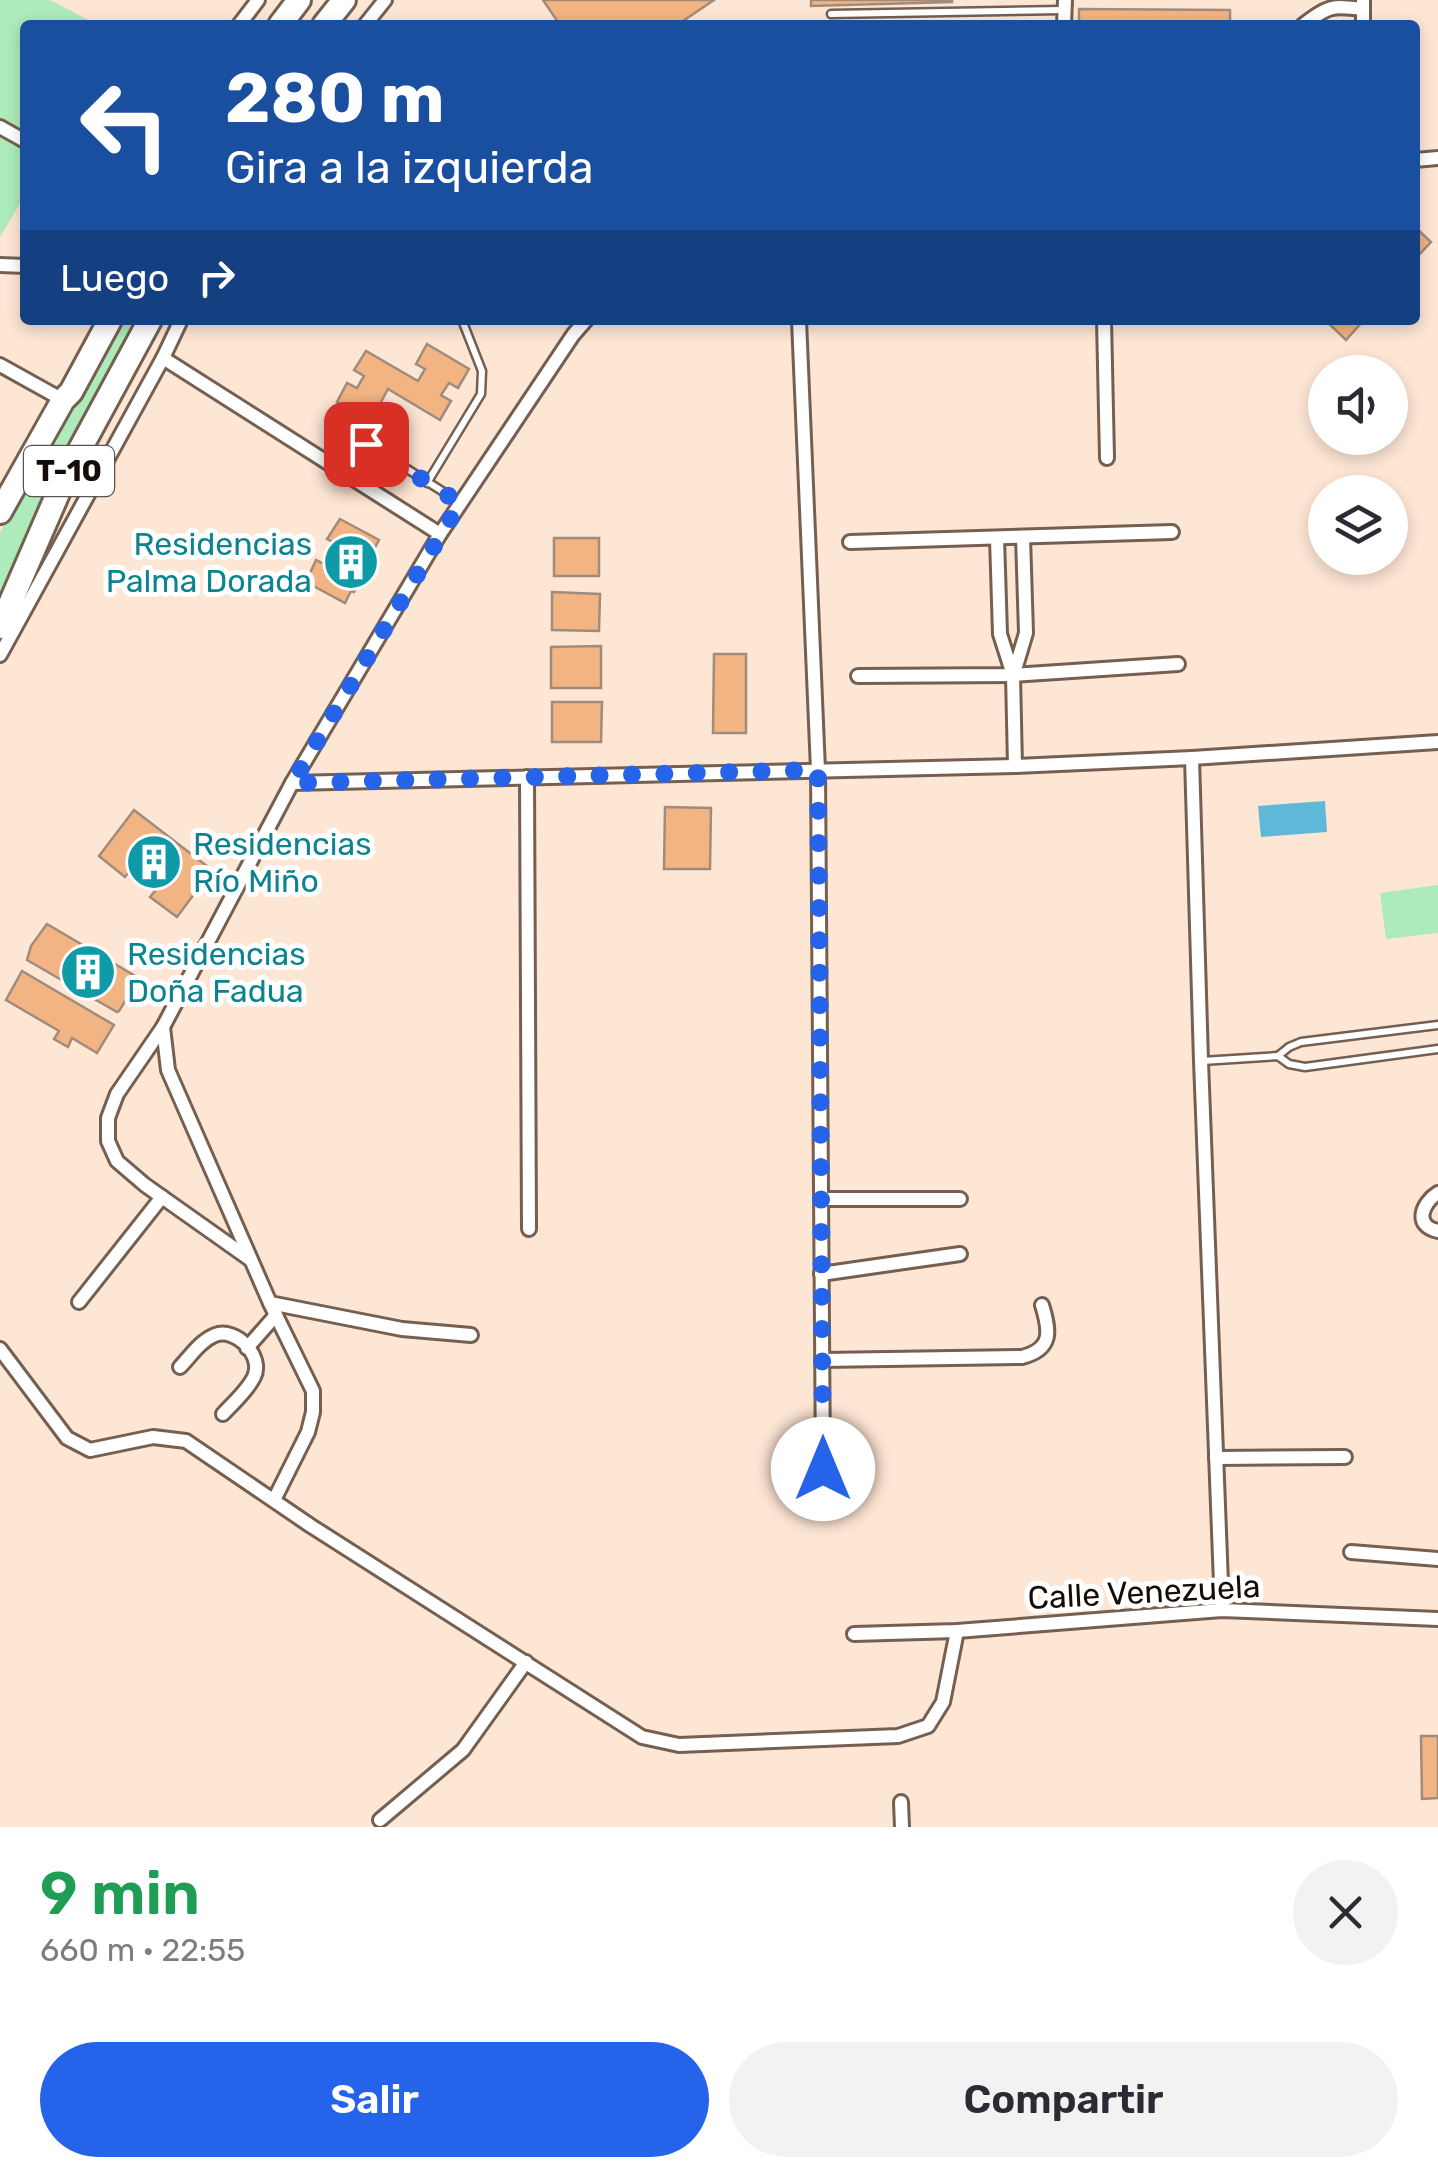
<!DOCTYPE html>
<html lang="es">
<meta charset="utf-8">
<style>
body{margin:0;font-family:Rubik,sans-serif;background:#f2f2f3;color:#2b2b33;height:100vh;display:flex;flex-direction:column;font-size:38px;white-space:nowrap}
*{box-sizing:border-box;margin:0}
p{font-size:32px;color:#7c7c81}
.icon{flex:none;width:55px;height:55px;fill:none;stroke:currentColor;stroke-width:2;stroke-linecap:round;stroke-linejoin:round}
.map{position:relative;height:1827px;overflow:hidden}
.panel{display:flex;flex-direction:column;background:#fff;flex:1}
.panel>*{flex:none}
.hud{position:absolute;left:20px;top:20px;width:1400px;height:305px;border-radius:10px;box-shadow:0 5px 15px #0003;background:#1a4fa0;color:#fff;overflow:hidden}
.controls{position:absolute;left:1308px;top:355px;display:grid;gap:20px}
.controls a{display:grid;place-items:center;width:100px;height:100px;border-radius:50%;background:#fff;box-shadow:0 5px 15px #0003;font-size:50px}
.pin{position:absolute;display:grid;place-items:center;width:85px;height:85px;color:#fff;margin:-42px;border-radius:20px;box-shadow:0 5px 15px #0006}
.me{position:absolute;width:110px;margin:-55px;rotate:0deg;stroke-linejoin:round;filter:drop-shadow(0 0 8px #0008)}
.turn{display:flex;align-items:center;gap:35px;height:210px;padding:0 40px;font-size:45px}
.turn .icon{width:130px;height:130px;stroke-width:2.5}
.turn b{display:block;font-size:70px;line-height:85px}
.then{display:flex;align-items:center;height:95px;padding:0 40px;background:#0003;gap:20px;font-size:38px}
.round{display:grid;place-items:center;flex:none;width:105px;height:105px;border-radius:52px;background:#f2f2f3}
.headline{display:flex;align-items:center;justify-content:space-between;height:170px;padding:0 40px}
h1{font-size:60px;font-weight:600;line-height:75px;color:#1e9e55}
.cta{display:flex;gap:20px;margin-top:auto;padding:20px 40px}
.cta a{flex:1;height:115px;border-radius:60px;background:#2563eb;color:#fff;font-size:40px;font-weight:600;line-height:115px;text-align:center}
.cta a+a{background:#f2f2f3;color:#2b2b33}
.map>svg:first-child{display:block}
.green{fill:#adebba}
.water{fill:#5fb8d8}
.building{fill:#f2b483;stroke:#a18c7c;stroke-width:2.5}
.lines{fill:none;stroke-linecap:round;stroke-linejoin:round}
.lane-casing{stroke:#745f50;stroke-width:11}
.street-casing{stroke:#745f50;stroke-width:18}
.highway-casing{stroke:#745f50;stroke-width:28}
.lane{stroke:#fff;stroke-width:6}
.street{stroke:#fff;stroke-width:12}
.highway{stroke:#fff;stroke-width:22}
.route{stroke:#2563eb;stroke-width:18;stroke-dasharray:0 32.4}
.labels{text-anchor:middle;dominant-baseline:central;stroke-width:10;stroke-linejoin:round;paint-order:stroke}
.shield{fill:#fff;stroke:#5a5551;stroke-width:2.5}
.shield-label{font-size:30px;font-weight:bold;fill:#140c07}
.culture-label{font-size:32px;fill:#0d838f;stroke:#fff;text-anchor:start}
.street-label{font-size:32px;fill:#140c07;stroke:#fff}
</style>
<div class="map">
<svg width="1438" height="1827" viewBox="0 0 1438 1827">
<rect width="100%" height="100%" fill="#fee6d5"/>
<g class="green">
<path d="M0,0H50L98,25H25V195L0,237Z"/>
<path d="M120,320H136L44,496L0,594V532L69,415Z"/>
<path d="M1438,885V933L1386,939L1380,893Z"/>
</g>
<path class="water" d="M1325,801L1327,832L1261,837L1258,806Z"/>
<g class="building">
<path d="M543,0H714L677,25H560Z"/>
<path d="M811,0H952V2L811,6Z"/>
<path d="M1079,9L1230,10V25H1079Z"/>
<path d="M1415,227L1431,242L1415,259Z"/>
<path d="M1325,320H1364L1346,340Z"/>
<path d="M427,344L469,369L458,388L449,383L441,395L451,401L440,420L388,389L381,402L390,407L379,427L337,402L347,383L357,388L364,376L354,370L366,351L418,381L425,369L416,364Z"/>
<path d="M340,519L379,540L373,551L375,552L354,592L351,591L345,603L306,582L316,560L330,567L334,560L328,557L331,551L337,554L341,546L327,539Z"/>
<rect x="554" y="538" width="45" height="38"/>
<path d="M552,592L600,594L599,631L552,630Z"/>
<path d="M601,646V688H551V647Z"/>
<path d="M714,654H746V733H713Z"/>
<path d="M552,702H602L601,742H552Z"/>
<path d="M665,807L711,808L710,869H664Z"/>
<path d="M134,810L212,870L177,917L150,897L155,891L146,885L154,874L146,868L138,878L129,872L125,877L99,856Z"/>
<path d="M47,924L137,977L132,990L119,1011L117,1012L27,960L31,946Z"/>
<path d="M22,971L114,1025L97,1053L72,1038L68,1047L54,1039L59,1031L6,1000Z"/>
<path d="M1421,1736H1438V1798L1422,1799Z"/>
</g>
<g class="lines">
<g class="lane-casing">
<g id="lane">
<path d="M831,14L1063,10"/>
<path d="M336,424L461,503"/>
<path d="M427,483L481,394L482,371L462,320"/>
<path d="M1278,1056L1289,1047L1301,1042L1438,1025"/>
<path d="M1202,1061L1278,1056L1289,1064L1305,1067L1438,1049"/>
</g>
</g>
<g class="street-casing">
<g id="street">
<path d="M1363,0V25"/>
<path d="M239,25L258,0"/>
<path d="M365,25L385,0"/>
<path d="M1064,25L1065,0"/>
<path d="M1303,25C1329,6 1331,5 1363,9"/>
<path d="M0,127L25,141"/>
<path d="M1415,160L1438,158"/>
<path d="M0,265L25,266"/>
<path d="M799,320L818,770L823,1469"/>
<path d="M1104,320L1107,458"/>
<path d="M163,358L440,534"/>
<path d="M0,365L63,400"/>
<path d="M997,538L1000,634L1013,675L1015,766"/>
<path d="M850,542L1172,532"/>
<path d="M0,655L163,358L181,320"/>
<path d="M1014,673L1026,633L1023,537"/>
<path d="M858,676L1013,675L1178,664"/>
<path d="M1192,758L1201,1061L1222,1610"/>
<path d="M527,777L529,1229"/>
<path d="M292,783L1015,766L1192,758L1438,742"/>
<path d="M163,1027L168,1070L270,1303L313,1391V1412L308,1432L274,1500"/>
<path d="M1438,1193C1422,1203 1413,1226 1438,1231"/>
<path d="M821,1199H960"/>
<path d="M251,1260L145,1185L117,1161L108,1141V1118L117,1094L163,1027L292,783L440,534L573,335L586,320"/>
<path d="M821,1274L960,1254"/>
<path d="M79,1302L162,1197"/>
<path d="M270,1303L402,1329L471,1335"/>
<path d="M247,1348L276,1315"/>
<path d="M0,1349L67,1438L90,1450L153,1437L186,1441L311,1526L642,1737L679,1745L898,1736L928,1726L943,1702L957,1631"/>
<path d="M822,1360L1022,1357C1053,1349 1050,1331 1042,1305"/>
<path d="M180,1367C190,1357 200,1341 215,1335C236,1327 264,1356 254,1377C247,1391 233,1403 223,1414"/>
<path d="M1216,1458L1345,1457"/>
<path d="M1351,1552L1438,1559"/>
<path d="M854,1634L957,1631L1222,1610L1438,1619"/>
<path d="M901,1802L902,1827"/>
<path d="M380,1820L463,1750L526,1662"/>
</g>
</g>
<g class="highway-casing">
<g id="highway">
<path d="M280,25L299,0"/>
<path d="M324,25L344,0"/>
<path d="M0,512L63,400L71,392L110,320"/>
<path d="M0,627L65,477L150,320"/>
</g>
</g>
<use href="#lane" class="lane"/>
<use href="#street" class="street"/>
<use href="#highway" class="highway"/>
</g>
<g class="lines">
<path class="route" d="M366,444L460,503L292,783L818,770L823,1469"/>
</g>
<defs>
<g id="building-disc" transform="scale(2.875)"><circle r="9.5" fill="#0f9aa8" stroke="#fff"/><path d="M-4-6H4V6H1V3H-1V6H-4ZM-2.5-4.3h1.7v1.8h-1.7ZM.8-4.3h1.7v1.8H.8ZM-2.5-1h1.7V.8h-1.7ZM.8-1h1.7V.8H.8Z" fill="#fff"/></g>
</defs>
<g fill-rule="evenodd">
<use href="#building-disc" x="351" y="562"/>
<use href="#building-disc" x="154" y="862"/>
<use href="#building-disc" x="88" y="972"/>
</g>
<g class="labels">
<rect class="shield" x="24" y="446" width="90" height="50" rx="8"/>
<g class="shield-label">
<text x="69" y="471">T-10</text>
</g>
<g class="culture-label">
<text x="312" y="544" text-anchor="end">Residencias<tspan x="312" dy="37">Palma Dorada</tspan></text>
<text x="193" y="844">Residencias<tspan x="193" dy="37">Río Miño</tspan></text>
<text x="127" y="954">Residencias<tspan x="127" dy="37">Doña Fadua</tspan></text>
</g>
<g class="street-label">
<text transform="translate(1144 1592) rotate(-3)">Calle Venezuela</text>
</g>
</g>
</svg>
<div class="controls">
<a><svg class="icon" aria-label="sound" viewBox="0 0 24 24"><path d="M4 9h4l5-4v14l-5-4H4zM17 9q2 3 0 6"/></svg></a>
<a><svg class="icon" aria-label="layers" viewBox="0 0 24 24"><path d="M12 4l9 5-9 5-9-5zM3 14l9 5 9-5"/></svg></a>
</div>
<div class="pin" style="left:366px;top:444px;background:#d93025"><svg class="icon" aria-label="arrive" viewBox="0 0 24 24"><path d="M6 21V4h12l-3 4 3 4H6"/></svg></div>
<svg class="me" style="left:823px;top:1469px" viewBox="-20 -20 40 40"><circle r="19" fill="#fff"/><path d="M0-13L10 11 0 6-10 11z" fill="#2563eb"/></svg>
<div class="hud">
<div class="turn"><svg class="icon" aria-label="left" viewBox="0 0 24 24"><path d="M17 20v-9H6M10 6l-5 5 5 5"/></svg><div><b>280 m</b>Gira a la izquierda</div></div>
<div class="then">Luego<svg class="icon" aria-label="right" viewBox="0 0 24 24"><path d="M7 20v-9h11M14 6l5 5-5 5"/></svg></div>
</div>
</div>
<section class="panel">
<div class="headline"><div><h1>9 min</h1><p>660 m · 22:55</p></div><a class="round"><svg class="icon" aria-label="close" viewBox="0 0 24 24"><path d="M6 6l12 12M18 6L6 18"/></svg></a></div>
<div class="cta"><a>Salir</a><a>Compartir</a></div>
</section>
